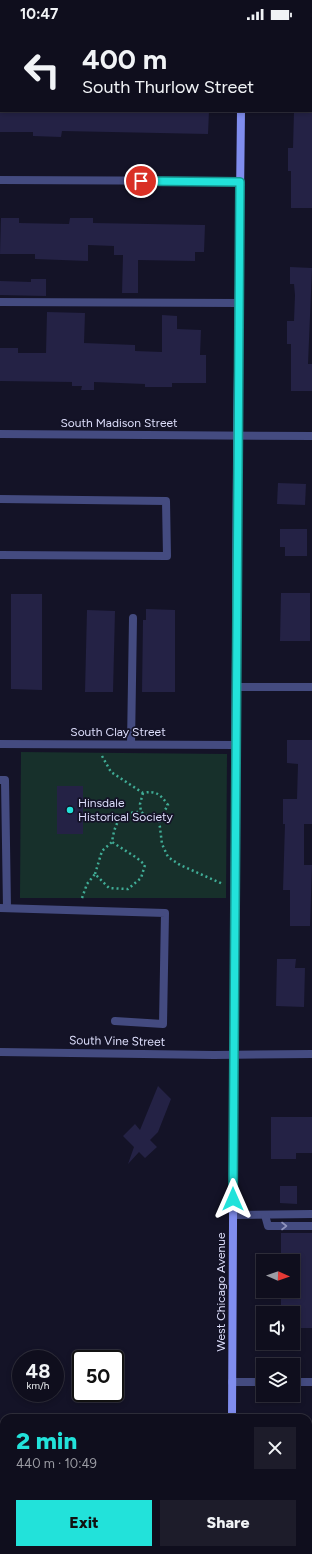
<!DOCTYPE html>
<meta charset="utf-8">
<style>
body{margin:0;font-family:Figtree,sans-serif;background:#1d1c2a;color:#f1f3f6;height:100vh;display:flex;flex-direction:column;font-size:15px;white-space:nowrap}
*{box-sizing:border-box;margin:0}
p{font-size:13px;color:#9b9ca4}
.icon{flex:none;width:22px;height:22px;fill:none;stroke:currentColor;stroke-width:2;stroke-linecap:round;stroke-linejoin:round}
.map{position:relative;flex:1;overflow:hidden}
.side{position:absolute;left:0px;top:1386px;width:312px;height:140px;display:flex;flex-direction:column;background:#0f0e1d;border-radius:12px 12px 0 0;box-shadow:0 2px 6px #0003,0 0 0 1px #2f2e3b}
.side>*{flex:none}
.top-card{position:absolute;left:0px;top:0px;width:312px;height:84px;box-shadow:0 2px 6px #0003,0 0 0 1px #2f2e3b;background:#0f0e1d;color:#f1f3f6;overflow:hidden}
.needle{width:26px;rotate:92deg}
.controls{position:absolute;left:256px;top:1226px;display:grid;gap:8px}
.controls a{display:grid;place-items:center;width:44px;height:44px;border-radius:0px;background:#0f0e1d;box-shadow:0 2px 6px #0003,0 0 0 1px #2f2e3b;font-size:20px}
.speed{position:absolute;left:12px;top:1322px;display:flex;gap:8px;font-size:20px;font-weight:700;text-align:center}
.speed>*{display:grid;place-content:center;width:52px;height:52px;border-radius:50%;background:#0f0e1d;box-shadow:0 2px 6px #0003,0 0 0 1px #2f2e3b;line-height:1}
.speed small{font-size:10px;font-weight:400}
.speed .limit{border:2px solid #111;border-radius:6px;background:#fff;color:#111}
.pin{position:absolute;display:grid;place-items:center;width:34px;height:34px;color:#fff;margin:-17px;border:2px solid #fff;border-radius:50%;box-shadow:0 1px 4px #0007}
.me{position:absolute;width:44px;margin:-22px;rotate:0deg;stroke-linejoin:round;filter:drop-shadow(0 0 3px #0008)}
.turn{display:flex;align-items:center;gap:14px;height:84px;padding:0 16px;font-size:18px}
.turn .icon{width:52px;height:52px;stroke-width:2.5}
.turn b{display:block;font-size:28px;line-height:34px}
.round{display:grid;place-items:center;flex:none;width:42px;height:42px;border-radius:0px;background:#1d1c2a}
.overview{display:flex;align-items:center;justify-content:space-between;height:68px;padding:0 16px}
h1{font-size:24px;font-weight:800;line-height:30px;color:#22e2da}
.action{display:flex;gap:8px;margin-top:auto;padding:8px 16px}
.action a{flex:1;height:46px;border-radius:0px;background:#22e2da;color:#111;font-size:16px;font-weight:800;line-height:46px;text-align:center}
.action a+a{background:#1d1c2a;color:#f1f3f6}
.status{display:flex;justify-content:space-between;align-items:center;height:28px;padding:0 20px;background:#0f0e1d;direction:ltr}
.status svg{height:11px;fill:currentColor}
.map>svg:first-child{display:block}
.green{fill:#17302b}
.building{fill:#242245}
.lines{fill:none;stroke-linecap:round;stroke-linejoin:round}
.path{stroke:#40ac96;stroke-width:2.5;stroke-dasharray:2 3;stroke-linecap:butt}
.lane{stroke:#444b80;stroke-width:8}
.street{stroke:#444b80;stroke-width:8}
.secondary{stroke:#808dee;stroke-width:8}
.oneway{stroke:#9094be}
.route-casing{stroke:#16938e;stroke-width:10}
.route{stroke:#22e2da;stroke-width:7}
.poi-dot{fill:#22e2da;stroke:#141327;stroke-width:1.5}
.labels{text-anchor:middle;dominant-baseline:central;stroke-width:3.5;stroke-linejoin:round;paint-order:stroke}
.street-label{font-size:12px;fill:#dddefb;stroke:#141327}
.poi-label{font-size:12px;fill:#dddefb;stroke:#141327;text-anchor:start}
</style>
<div class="status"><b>10:47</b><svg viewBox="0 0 49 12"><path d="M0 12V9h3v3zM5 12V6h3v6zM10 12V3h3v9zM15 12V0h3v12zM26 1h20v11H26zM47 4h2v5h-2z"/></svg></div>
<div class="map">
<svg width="312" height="1526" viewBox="0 0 312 1526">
<rect width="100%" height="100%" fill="#141327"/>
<path class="green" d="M21,724L227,726L226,870H20Z"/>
<g class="building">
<path d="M0,83H209L208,106L62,103L61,109L33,108V104H0Z"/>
<path d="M294,83H312V180H291V143H288V120H293Z"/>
<path d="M1,190H19V195L69,196L70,190H93V195L205,197L204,224H195V233L138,232V265H122L123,227H114V218L88,217V233L35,231V226H0Z"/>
<path d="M290,239L312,240L308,336H312V363H291V316H287V293H294L295,267L294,256H290Z"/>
<path d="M31,251H46V268L0,267V253L31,254Z"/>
<path d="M47,284L85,285L84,315L135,317V323L162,324V287L177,288V301L201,302L200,327H206V355H172V359H145V356L94,354V362H81L82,358H72V354L0,353V320H18V325H46Z"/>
<path d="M278,455L306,456L305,477L277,476Z"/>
<path d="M280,501H307V528H285V519H280Z"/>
<path d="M281,565H310V613H280Z"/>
<path d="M11,566H42V662L11,661Z"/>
<path d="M146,581L175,582V664H142L143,592H146Z"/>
<path d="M87,582L115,583L113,664H85Z"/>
<path d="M287,712H312V796H304V837H312L310,898H290V862H283L285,796H283V771H297L298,736L287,735Z"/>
<rect x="57" y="758" width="26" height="48"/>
<path d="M277,931H296L295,940H305L304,979L276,978Z"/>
<path d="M158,1058L171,1071L158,1104L150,1112L157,1119L145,1130L139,1124L128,1136L134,1119L123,1108L135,1096L140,1102Z"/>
<path d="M271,1089H312V1125H296V1131H271Z"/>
<path d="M280,1158H297V1176L280,1175Z"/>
<path d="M281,1205H312V1300H293V1285H281V1263H293V1233H281Z"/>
</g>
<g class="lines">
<g class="path">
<path d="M102,728L111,744L143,765C156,762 161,767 168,777L159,792L162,816L168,829L180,837L223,856"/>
<path d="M143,765L140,776L141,784L153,792H159"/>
<path d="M95,846L102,823L112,814"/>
<path d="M82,870L87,856L95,846L109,860L128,861L141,850L145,837L137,830L112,814C115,794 120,784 141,784"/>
</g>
<g class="lane">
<path d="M0,24H1"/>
<path d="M0,274L239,275"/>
<path d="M0,471L166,473L167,528L0,527"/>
<path d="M131,716L133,590"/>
<path d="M0,752H5L7,880"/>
<path d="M0,880L165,885L163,996L115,993"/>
<path d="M233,1187L312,1186"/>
<path d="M265,1187L268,1198H312"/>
<path d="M308,1474H312"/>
<path d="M308,1513H312"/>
<path d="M0,1524L71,1526"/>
</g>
<g class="street">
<path d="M0,152L240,153"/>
<path d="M0,406L312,408"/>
<path d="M236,659H312"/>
<path d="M0,716L236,717"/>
<path d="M0,1024L214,1027L312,1026"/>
<path d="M232,1354H263"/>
<path d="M293,1354H312"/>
</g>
<g class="secondary">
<path d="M242,1V0"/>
<path d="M232,1390L237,430L241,83"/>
<path d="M231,1526V1522"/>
</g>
</g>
<defs><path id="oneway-chevron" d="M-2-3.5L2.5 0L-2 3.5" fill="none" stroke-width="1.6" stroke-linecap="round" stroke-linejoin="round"/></defs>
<use class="oneway" href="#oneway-chevron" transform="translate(284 1198)"/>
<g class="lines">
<g class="route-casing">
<path id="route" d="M141,153L240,154L233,1171"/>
</g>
<use href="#route" class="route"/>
</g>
<circle class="poi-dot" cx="70" cy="782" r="4"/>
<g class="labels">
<g class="street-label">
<text x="119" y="395">South Madison Street</text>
<text x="118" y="704">South Clay Street</text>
<text transform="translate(117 1013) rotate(1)">South Vine Street</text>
<text transform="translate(221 1264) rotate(-90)">West Chicago Avenue</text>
</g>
<g class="poi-label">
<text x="78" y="775">Hinsdale<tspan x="78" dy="14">Historical Society</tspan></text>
</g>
</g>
</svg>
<div class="controls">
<a><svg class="needle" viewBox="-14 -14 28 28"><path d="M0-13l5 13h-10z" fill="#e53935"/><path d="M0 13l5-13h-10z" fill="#9b9ca4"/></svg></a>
<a><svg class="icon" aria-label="sound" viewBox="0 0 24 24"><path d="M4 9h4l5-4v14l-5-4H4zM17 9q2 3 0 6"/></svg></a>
<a><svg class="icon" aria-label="layers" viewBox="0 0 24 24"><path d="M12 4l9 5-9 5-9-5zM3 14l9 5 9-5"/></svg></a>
</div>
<div class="speed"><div>48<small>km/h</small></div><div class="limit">50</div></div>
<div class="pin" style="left:141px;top:153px;background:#d93025"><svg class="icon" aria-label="arrive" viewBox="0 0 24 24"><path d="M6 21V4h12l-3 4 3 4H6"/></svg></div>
<svg class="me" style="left:233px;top:1171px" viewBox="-20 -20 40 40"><path d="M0-17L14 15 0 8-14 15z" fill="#22e2da" stroke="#fff" stroke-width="4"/></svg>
<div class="top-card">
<div class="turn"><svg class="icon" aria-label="left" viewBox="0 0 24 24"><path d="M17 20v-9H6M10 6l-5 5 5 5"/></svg><div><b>400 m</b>South Thurlow Street</div></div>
</div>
<section class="side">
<div class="overview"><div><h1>2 min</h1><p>440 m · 10:49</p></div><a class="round"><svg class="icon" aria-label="close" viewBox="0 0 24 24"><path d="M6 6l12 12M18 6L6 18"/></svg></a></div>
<div class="action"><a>Exit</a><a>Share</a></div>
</section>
</div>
